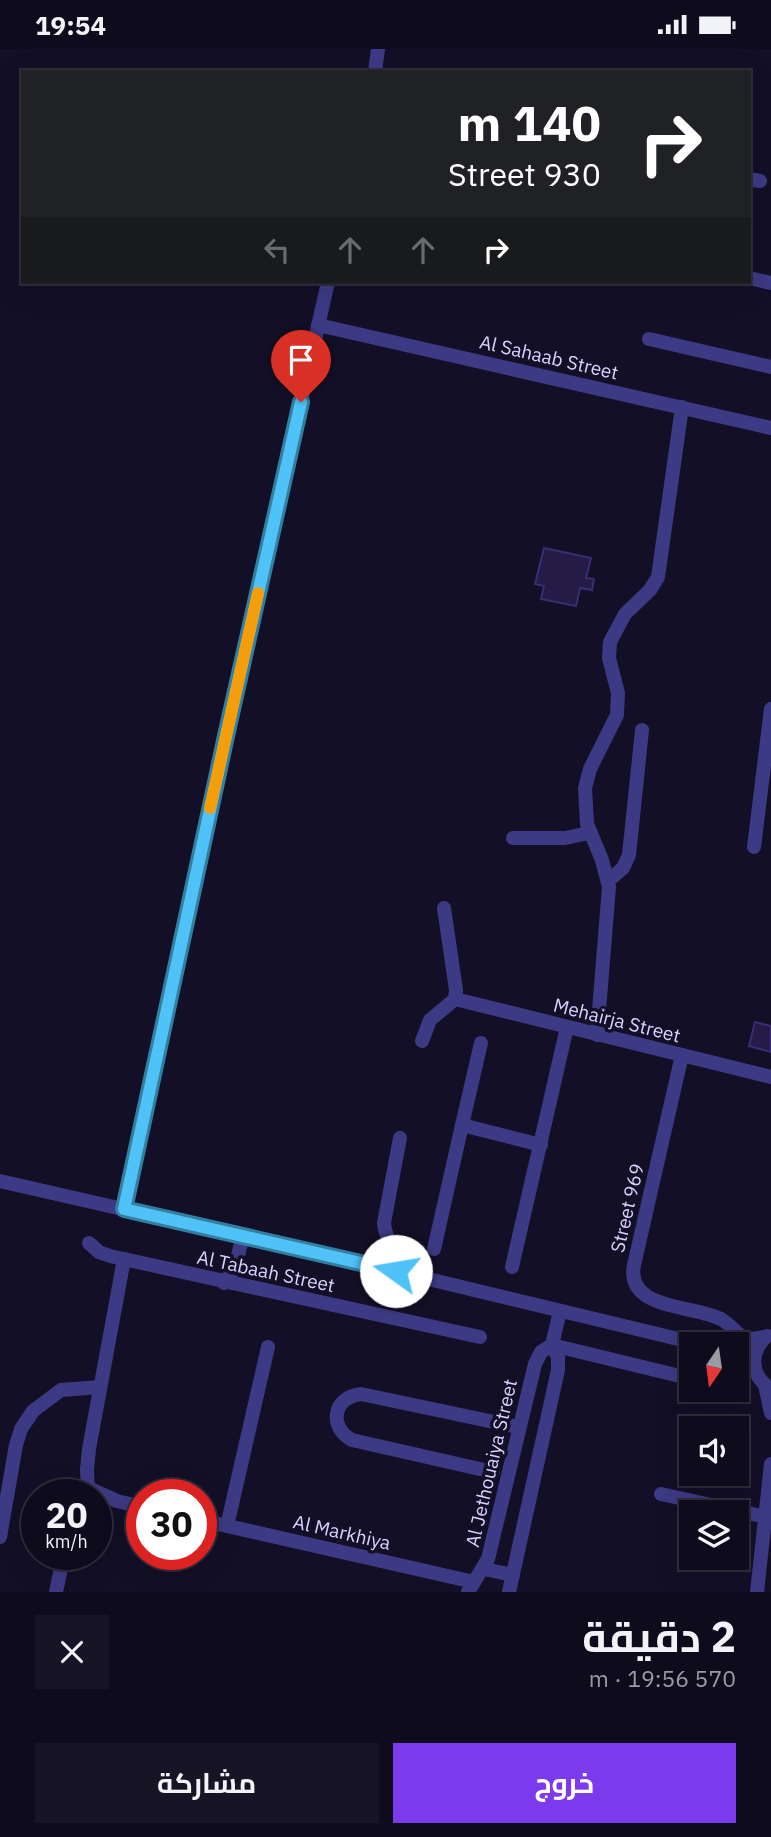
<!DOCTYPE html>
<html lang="ar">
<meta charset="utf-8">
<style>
body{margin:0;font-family:"IBM Plex Sans",Cairo,sans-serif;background:#171425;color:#f1f3f6;direction:rtl;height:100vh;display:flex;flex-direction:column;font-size:26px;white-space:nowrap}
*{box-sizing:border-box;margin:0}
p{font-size:23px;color:#9b9ba3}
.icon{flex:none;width:38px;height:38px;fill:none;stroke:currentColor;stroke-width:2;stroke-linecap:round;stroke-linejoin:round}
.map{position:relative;height:1543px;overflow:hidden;direction:ltr}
.panel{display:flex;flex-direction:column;background:#0e0b1c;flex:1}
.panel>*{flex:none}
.banner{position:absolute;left:21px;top:21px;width:730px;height:214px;border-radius:0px;box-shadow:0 7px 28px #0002,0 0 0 2px #2e2b3b;direction:rtl;background:#202124;color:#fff;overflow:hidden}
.needle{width:46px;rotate:193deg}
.controls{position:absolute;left:679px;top:1283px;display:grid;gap:14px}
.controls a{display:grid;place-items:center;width:70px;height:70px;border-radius:0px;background:#0e0b1c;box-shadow:0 7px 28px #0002,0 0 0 2px #2e2b3b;font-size:35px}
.speed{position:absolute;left:21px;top:1430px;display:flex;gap:14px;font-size:35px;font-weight:700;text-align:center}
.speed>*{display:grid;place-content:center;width:91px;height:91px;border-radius:50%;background:#0e0b1c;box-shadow:0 7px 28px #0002,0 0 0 2px #2e2b3b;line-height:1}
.speed small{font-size:18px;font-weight:400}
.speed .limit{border:10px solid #d22;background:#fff;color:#111}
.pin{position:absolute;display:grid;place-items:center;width:60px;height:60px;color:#fff;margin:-72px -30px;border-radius:50% 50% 50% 0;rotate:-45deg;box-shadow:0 0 7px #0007}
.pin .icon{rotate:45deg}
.me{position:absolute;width:77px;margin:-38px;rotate:283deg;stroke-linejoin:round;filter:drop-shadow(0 0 5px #0008)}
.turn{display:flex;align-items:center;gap:24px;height:147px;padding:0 35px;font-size:32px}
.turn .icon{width:91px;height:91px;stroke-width:2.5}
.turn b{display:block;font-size:49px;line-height:60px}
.lanes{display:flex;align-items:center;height:66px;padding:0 35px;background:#0003;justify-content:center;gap:35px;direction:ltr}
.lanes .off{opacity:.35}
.round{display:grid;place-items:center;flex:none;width:74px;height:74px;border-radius:0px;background:#171425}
.headline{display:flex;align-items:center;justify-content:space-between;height:119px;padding:0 35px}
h1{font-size:42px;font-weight:700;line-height:52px}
.action{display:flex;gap:14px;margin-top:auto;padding:14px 35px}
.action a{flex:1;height:80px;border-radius:0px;background:#7c3aed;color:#fff;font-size:28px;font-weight:700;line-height:80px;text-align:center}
.action a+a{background:#171425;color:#f1f3f6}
.status{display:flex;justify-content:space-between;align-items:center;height:49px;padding:0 35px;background:#0e0b1c;direction:ltr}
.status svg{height:19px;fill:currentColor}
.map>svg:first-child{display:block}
.building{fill:#241b47;stroke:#3b2d73;stroke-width:2}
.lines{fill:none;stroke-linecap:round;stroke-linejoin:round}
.street{stroke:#3d3a85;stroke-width:14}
.route-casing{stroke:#337fa1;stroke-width:18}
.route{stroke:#4fc3f7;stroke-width:12}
.slow{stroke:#f59e0b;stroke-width:12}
.labels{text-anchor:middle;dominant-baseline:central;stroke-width:7;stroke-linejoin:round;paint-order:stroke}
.street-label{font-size:19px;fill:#d9d4ff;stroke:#130f26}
</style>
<div class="status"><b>19:54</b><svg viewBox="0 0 49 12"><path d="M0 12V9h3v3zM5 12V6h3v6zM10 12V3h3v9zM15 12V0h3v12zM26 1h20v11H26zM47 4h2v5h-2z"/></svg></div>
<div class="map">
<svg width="771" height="1543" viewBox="0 0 771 1543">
<rect width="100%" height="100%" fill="#130f26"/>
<g class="building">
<path d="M544,499L591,509L586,529L594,530L592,541L580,539L576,557L541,550L544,537L535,535Z"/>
<path d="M755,973L771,977V1003L749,997Z"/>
</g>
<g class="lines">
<g class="street">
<path d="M375,23L378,0"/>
<path d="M749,130L760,132"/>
<path d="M749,229L771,234"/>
<path d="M318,276L771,379"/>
<path d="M649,290L771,318"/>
<path d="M513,789H565L589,784"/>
<path d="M754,798L771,660"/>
<path d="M608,832L623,819L629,806L642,681"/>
<path d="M455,950L771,1028"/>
<path d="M597,986L609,838L602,811L587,775L585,739L590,720L617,666L618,644L609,609L610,593L625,565L650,541L658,528L682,358"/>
<path d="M422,992L430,971L455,950L456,941L444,859"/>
<path d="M682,1006L634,1216C625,1261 694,1256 721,1270C730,1275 737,1285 746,1291"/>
<path d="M462,1076L481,994"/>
<path d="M0,1132L395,1222L699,1295"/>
<path d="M124,1160L226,687L328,233"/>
<path d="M89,1194L99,1203L110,1207L480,1288"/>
<path d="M434,1200L462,1076L541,1096"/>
<path d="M512,1218L567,978"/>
<path d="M395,1222C398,1204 385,1191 384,1174L400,1089"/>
<path d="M224,1234L235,1218L243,1187"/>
<path d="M767,1287C749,1303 750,1327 771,1340"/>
<path d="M696,1294L738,1292L765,1288"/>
<path d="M552,1296L688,1329"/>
<path d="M737,1308L754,1319"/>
<path d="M765,1336L771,1364"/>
<path d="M493,1423L352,1391C328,1378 333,1348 361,1345L518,1378"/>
<path d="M88,1439L117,1452L142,1458"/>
<path d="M661,1445L766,1468"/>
<path d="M88,1446L87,1420L89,1400L124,1210"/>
<path d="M201,1471L474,1533"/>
<path d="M227,1477L268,1298"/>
<path d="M0,1488L16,1396L21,1380L33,1362L61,1341L100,1338"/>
<path d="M484,1520L513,1526"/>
<path d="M56,1543L64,1505"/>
<path d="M468,1543L488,1510L535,1315L541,1303L552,1296"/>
<path d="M509,1543L558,1321V1308L552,1296L560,1262"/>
<path d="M757,1543L771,1415"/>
</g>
</g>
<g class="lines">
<g class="route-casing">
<path id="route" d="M301,353L226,687L124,1160L396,1222"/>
</g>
<use href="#route" class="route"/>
<path class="slow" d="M210,759L258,544"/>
</g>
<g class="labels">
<g class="street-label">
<text transform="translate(549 308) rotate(13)">Al Sahaab Street</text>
<text transform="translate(617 971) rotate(14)">Mehairja Street</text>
<text transform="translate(627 1159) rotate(-77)">Street 969</text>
<text transform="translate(266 1222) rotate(12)">Al Tabaah Street</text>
<text transform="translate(491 1414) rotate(-77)">Al Jethouaiya Street</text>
<text transform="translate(342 1483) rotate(13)">Al Markhiya</text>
</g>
</g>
</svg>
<div class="controls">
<a><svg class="needle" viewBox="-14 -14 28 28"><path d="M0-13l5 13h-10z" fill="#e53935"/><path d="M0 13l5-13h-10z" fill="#9b9ba3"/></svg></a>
<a><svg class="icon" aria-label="sound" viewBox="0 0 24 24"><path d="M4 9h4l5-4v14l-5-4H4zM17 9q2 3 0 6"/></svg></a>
<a><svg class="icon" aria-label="layers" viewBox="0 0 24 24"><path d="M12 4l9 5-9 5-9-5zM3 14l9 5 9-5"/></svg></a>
</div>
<div class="speed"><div>20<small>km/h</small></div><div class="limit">30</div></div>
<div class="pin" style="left:301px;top:353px;background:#d93025"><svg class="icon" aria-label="arrive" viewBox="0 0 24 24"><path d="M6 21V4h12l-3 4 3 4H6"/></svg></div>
<svg class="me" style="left:396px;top:1222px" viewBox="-20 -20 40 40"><circle r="19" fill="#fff"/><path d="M0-13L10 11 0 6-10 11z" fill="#4fc3f7"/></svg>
<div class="banner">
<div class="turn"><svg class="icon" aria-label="right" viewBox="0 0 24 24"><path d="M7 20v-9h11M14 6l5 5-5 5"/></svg><div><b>140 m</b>Street 930</div></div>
<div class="lanes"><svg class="icon off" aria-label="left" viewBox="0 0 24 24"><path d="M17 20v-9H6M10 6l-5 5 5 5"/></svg><svg class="icon off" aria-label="ahead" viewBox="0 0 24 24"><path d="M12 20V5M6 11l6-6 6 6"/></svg><svg class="icon off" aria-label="ahead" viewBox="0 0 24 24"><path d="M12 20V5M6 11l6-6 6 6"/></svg><svg class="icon" aria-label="right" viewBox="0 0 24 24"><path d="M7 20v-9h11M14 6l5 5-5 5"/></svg></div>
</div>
</div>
<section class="panel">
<div class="headline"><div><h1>2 دقيقة</h1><p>570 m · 19:56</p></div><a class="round"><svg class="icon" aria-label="close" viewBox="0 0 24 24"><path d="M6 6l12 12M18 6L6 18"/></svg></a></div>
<div class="action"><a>خروج</a><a>مشاركة</a></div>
</section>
